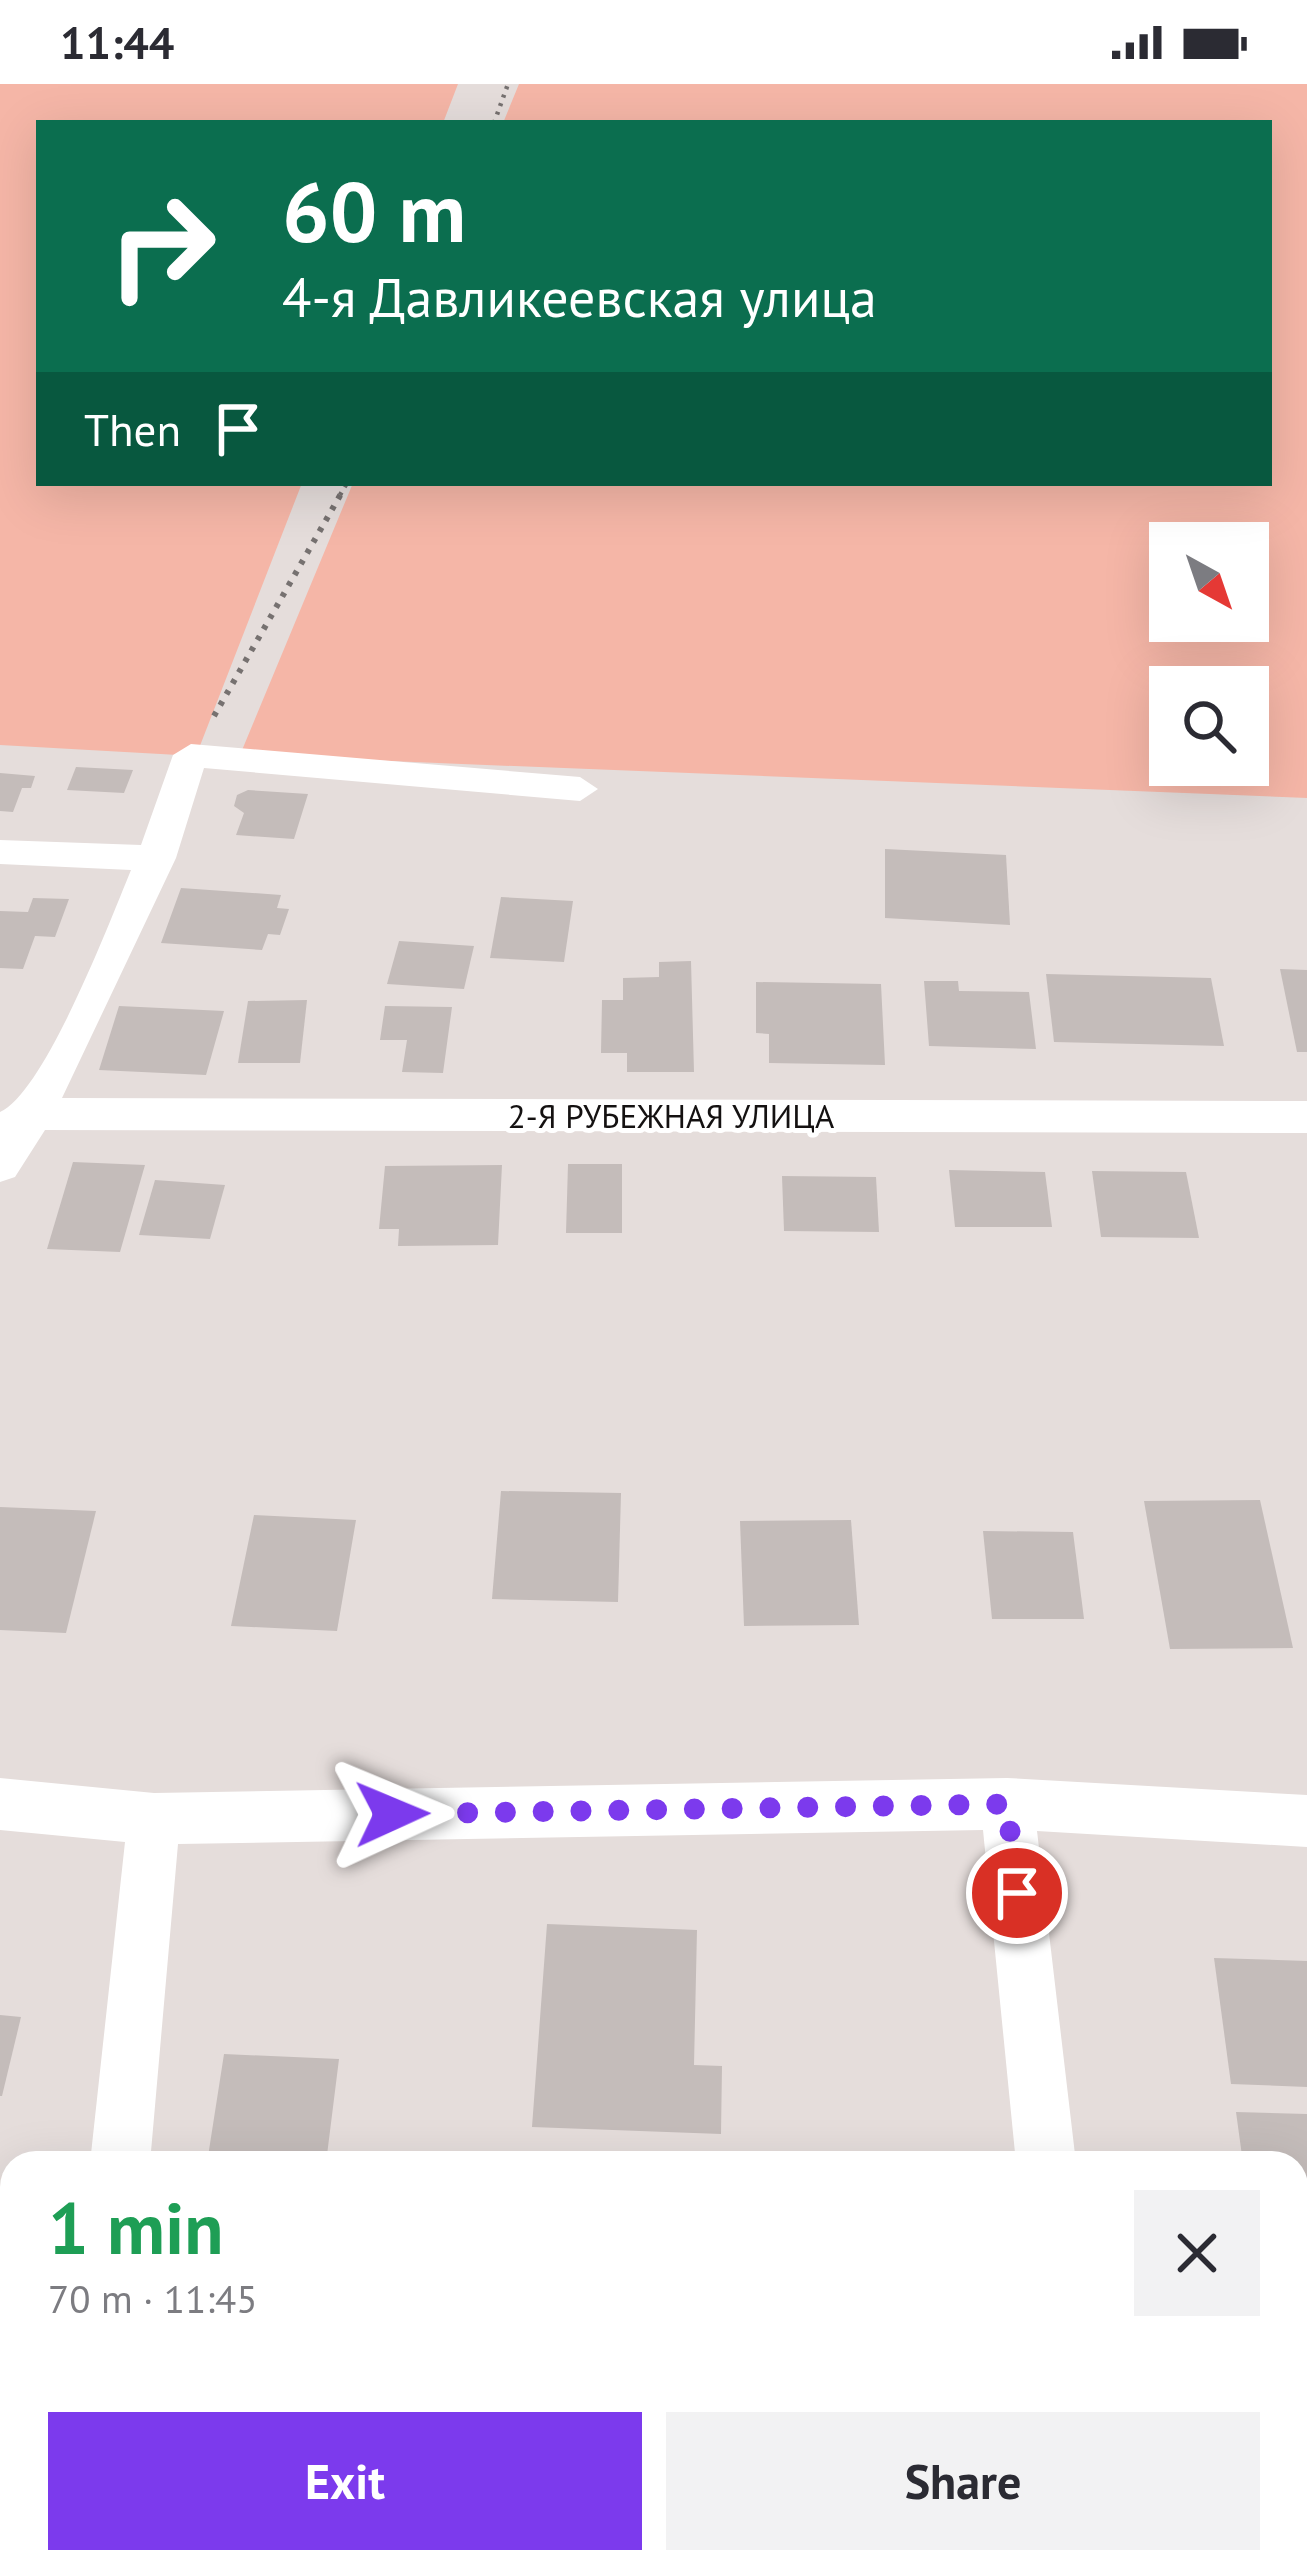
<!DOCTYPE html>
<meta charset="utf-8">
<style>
body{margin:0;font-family:"PT Sans",sans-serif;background:#f2f2f3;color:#2b2b33;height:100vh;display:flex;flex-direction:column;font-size:45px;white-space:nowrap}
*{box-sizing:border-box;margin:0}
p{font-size:39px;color:#7c7c81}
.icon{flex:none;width:66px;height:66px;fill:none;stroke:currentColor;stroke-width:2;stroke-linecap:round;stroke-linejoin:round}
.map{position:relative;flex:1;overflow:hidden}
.panel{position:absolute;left:0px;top:2067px;width:1308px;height:423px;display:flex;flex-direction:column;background:#fff;border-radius:36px 36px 0 0;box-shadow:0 12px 48px #0002}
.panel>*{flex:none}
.hud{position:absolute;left:36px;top:36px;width:1236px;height:366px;border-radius:0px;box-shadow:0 12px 48px #0002;background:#0b6e4f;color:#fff;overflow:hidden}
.needle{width:78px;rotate:140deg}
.tools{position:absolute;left:1149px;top:438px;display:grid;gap:24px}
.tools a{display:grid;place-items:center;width:120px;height:120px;border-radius:0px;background:#fff;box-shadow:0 12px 48px #0002;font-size:60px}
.pin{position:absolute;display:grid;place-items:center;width:102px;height:102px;color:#fff;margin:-51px;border:6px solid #fff;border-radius:50%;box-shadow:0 3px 12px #0007}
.me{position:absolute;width:132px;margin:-66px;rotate:89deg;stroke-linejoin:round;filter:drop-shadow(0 0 9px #0008)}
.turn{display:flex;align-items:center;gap:42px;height:252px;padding:0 48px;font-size:54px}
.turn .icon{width:156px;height:156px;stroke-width:2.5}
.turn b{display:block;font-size:84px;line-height:102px}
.then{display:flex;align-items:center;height:114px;padding:0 48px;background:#0003;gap:24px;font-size:45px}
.round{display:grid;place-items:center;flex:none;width:126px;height:126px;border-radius:0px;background:#f2f2f3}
.overview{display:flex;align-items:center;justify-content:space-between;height:204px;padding:0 48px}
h1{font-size:72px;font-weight:700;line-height:90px;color:#1e9e55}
.cta{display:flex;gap:24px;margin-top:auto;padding:24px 48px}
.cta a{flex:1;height:138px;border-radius:0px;background:#7c3aed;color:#fff;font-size:48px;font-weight:700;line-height:138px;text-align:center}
.cta a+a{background:#f2f2f3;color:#2b2b33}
.status{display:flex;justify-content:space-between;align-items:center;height:84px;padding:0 60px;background:#fff;direction:ltr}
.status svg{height:33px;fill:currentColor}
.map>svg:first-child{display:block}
.green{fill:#f5b6a7;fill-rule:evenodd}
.building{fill:#c4bcba}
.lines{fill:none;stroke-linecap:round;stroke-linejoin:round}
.path-far1{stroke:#767170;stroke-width:4.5;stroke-dasharray:3 6;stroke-linecap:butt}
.path{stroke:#767170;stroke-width:6;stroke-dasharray:4.5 8;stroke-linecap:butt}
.street{fill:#fff;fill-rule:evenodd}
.route{stroke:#7c3aed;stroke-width:21;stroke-dasharray:0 37.8}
.labels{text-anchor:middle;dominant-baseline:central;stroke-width:10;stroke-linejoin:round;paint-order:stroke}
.street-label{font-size:33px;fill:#141111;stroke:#fff}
</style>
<div class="status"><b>11:44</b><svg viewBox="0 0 49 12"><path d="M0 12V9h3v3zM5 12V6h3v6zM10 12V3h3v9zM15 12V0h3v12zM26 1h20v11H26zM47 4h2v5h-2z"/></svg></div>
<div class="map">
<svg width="1307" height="2489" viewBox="0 0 1307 2489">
<rect width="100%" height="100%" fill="#e5dddb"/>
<g class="green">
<path d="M0,0H458L443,39H39V399H302L196,672L0,661Z"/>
<path d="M519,0H1307V714L240,671L353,399H1269V39H503ZM1170,459H1248V537H1170ZM1170,603H1248V681H1170Z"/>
</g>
<g class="building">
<path d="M76,683L133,686L124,709L67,706Z"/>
<path d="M0,689L35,692L31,704H22L13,728L0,727Z"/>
<path d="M248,706L308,710L294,755L236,751L244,729L234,722L237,711Z"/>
<path d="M885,765L1006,771L1010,841L885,834Z"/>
<path d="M181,804L281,811L277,824L289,825L280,851L268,850L262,866L161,859Z"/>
<path d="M501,813L573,817L564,878L490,874Z"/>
<path d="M33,814L69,815L55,853L35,852L23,885L0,884V827L28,828Z"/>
<path d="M399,857L474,862L464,905L387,900Z"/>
<path d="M691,877L694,988H627V969H601L602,916H623V894L659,893V878Z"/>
<path d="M1280,885L1307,886V968H1297Z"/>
<path d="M1046,890L1211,894L1224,962L1054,958Z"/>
<path d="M924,897H958L959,907L1029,908L1036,965L929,962Z"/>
<path d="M756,898L881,900L885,981L769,979V950L756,949Z"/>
<path d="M307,916L300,979H238L248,917Z"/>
<path d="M119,922L224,927L206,991L99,986Z"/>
<path d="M385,922L452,923L443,989L402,988L407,956H380Z"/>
<path d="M73,1078L145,1081L120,1168L47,1165Z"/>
<path d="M568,1080H622V1149H566Z"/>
<path d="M502,1081L498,1161L398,1162L399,1145H379L385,1082Z"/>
<path d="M949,1086L1045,1088L1052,1143H955Z"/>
<path d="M1092,1087L1186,1088L1199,1154L1101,1153Z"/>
<path d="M782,1092L876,1093L879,1148L784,1147Z"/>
<path d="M155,1096L225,1101L210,1155L139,1151Z"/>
<path d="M501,1407L621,1409L618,1518L492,1515Z"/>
<path d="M1260,1416L1293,1564L1170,1565L1144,1417Z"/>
<path d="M0,1423L96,1427L66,1549L0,1546Z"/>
<path d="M254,1431L356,1436L337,1547L231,1542Z"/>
<path d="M851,1436L859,1541L744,1542L740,1437Z"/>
<path d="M983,1447L1073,1448L1084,1535H992Z"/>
<path d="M547,1840L697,1846L694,1981L722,1982L721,2050L532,2043Z"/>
<path d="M1214,1874L1307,1877V2003L1231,2000Z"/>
<path d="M0,1931L21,1933L2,2012H0Z"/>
<path d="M224,1970L339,1975L326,2079H207Z"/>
<path d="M1236,2028L1307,2030V2156H1296V2079H1243Z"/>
<path d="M1296,2441H1307V2489H1278L1277,2478H1296Z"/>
<path d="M263,2478H372V2489H262Z"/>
<path d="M676,2478H890L891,2489L676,2487Z"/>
</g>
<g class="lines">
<g class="path-far1">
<path d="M494,39L508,0"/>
<path d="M340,411L347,399"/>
</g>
<path class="path" d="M214,632L342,408"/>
<g class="street">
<path d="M191,660L580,693L598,705L580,717L204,684L176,774L62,1014L1307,1017V1049L45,1046L15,1093L0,1098V1028C45,1008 110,837 131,786L0,780V756L141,761L173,671Z"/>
<path d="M0,1694L154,1709L1007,1694L1307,1711V1763L1037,1747L1076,2079H1016L983,1746L178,1760L150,2079H90L125,1758L0,1746Z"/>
<path d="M48,2478H114L113,2489H47Z"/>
<path d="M1055,2478H1121L1122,2489H1056Z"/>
</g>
</g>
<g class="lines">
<path class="route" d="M392,1730L1007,1720L1017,1809"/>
</g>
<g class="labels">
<g class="street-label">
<text x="671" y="1031">2-Я РУБЕЖНАЯ УЛИЦА</text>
</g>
</g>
</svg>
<div class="tools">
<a><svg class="needle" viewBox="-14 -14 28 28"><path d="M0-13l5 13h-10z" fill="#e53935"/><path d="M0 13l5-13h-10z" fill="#7c7c81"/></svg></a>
<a><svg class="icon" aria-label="search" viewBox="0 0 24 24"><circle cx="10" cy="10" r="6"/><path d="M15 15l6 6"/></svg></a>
</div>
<div class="pin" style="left:1017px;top:1809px;background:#d93025"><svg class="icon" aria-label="arrive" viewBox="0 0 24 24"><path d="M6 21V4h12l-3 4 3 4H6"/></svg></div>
<svg class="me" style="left:392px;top:1730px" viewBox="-20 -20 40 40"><path d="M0-17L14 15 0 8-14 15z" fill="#7c3aed" stroke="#fff" stroke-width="4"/></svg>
<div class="hud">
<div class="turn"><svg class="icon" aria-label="right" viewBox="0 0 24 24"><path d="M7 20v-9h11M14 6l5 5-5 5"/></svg><div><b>60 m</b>4-я Давликеевская улица</div></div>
<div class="then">Then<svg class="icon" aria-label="arrive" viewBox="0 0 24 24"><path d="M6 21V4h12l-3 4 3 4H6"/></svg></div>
</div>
<section class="panel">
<div class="overview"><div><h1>1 min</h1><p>70 m · 11:45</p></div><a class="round"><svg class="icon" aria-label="close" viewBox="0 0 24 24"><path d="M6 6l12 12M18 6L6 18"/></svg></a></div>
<div class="cta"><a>Exit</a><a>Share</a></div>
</section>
</div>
